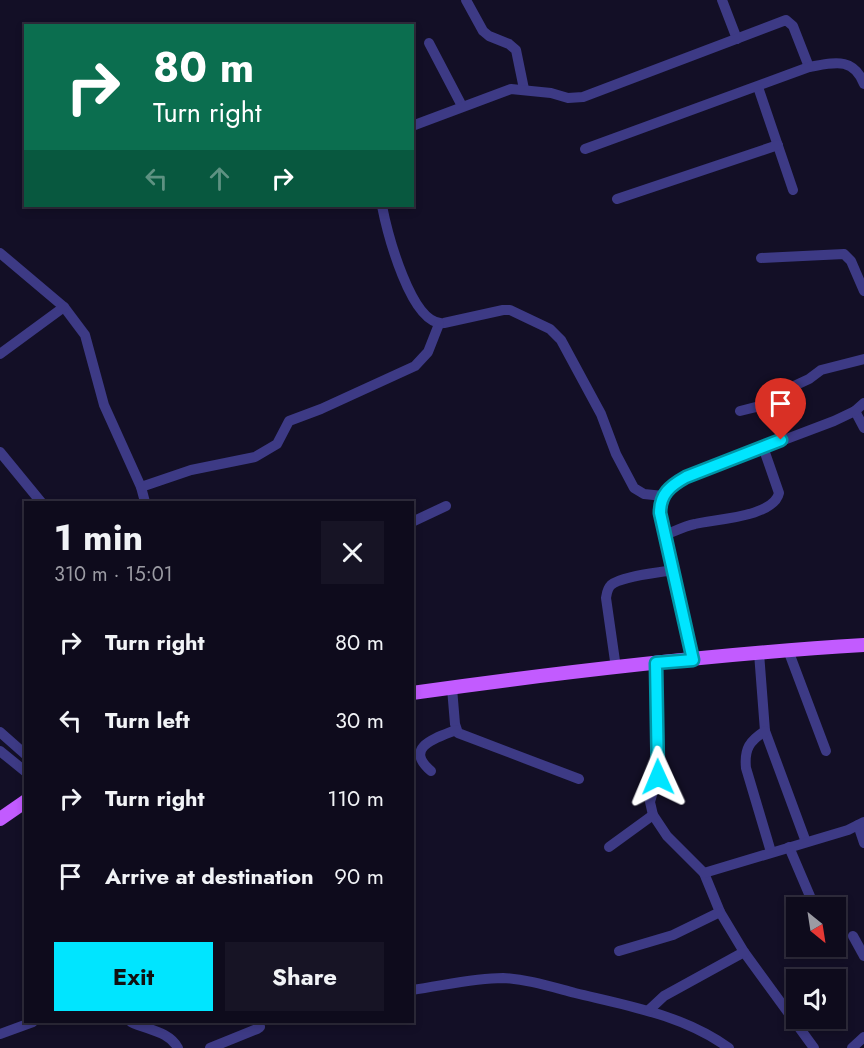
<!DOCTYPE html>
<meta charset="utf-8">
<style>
body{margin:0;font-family:Jost,sans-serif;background:#171425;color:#f1f3f6;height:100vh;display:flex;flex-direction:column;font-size:22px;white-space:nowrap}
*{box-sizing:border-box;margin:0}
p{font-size:20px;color:#9b9ba3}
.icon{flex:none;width:33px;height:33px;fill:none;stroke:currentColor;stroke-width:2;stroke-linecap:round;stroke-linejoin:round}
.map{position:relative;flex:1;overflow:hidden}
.sheet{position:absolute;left:24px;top:501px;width:390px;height:522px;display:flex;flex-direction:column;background:#0e0b1c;border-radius:0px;box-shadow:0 3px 9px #0003,0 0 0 2px #2e2b3b}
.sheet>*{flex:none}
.guide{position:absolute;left:24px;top:24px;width:390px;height:183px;border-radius:0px;box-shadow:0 3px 9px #0003,0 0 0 2px #2e2b3b;background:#0b6e4f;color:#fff;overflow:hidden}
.needle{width:39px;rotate:150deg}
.tools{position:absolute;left:786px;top:897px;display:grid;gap:12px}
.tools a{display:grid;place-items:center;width:60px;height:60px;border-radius:0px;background:#0e0b1c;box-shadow:0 3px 9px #0003,0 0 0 2px #2e2b3b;font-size:30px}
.pin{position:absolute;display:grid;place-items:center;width:51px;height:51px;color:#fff;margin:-62px -26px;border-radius:50% 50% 50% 0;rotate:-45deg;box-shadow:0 0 6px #0007}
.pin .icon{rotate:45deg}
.me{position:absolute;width:66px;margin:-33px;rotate:359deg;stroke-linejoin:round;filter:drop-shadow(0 0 4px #0008)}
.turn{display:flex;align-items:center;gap:21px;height:126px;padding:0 30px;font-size:27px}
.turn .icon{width:78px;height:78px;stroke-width:2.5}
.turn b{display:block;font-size:42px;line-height:51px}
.lanes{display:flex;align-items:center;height:57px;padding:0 30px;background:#0003;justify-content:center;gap:30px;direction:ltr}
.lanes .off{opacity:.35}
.round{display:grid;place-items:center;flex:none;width:63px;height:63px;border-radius:0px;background:#171425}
.headline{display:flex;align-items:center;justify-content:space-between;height:102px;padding:0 30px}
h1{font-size:36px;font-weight:700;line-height:45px}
.action{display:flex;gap:12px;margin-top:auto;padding:12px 30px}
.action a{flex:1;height:69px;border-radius:0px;background:#00e5ff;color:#111;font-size:24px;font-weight:700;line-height:69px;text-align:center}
.action a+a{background:#171425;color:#f1f3f6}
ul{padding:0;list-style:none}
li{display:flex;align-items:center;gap:18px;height:78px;padding:0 30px}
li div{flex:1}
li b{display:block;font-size:22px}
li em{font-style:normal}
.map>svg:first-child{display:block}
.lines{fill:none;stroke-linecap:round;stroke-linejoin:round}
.minor{stroke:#3d3a85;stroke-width:10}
.major{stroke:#c25bff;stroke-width:14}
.route-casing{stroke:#0095a6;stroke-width:15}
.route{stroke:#00e5ff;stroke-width:10}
</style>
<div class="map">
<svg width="864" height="1048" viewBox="0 0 864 1048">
<rect width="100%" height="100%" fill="#130f26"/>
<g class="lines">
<g class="minor">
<path d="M466,0L483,31L489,36L509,44L516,50L524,89"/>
<path d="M722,0L737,39"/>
<path d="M429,43L462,106"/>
<path d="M758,87L793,190"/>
<path d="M412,126L511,89L551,93L568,98L583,97L786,20L793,26L809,67"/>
<path d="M585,149L809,67C833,63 853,56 864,84"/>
<path d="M617,199L778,145"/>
<path d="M382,206C387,231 411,327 444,323L503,310H510L550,329L561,340L601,414L616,454L634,488L644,494L663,496"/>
<path d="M0,253L64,307L85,335L104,405L141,487L145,502"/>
<path d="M761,258L844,254L851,261L864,291"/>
<path d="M0,354L64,307"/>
<path d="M740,411L768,404L781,392L809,379L821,370L864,359"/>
<path d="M855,411L864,428"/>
<path d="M0,452L41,502"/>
<path d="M141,487L191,470L255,457L277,444L289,421L321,409L415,366L428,352L439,324"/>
<path d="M412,522L446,506"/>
<path d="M665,535C675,531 685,526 695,524C715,519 774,517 779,493L763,447"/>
<path d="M788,650L826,751"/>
<path d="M759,653L765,731L806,842"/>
<path d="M693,660L660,513C660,494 670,486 686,477L834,421L855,411L864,403"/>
<path d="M656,663L659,770L650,802L653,815L667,836L704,873L720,912L744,952L814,1048"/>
<path d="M616,668L606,598C607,593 607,589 611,585C621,576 658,573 673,570"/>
<path d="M452,688L455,724L458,733L579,779"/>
<path d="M765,731C750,741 744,748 746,768L771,852"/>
<path d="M0,732L26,755"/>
<path d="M0,751L26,772"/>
<path d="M431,771C403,747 436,738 456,730"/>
<path d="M858,825L864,843"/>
<path d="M609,847L653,815"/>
<path d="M789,847L815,908"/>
<path d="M704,873L848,830L864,822"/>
<path d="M853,936L864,956"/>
<path d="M619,951L673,935L720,912"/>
<path d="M412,990C442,986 473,978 503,978C527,979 552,987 575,993C629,1006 683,1015 729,1048"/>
<path d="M649,1010L664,996L744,952"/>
<path d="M131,1022C147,1030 169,1031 178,1048"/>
<path d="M0,1034L33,1022"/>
<path d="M210,1048L257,1029L260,1027L259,1022"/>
<path d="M852,1048L864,1037"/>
</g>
<g class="major">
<path d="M412,693C562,672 713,654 864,645"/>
<path d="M0,819L26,801"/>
</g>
</g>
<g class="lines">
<g class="route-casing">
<path id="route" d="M658,777L656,663L693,660L660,513C660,494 670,486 686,477L781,440"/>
</g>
<use href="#route" class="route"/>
</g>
</svg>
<div class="tools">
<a><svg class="needle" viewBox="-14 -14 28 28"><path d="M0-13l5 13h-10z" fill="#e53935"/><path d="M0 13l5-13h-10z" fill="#9b9ba3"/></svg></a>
<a><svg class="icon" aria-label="sound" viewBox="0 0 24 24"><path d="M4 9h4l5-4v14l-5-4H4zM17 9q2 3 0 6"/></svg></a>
</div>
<div class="pin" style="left:781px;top:440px;background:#d93025"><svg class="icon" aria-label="arrive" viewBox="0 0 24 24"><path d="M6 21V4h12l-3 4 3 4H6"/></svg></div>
<svg class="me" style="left:658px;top:777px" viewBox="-20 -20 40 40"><path d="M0-17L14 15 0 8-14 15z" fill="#00e5ff" stroke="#fff" stroke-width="4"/></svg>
<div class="guide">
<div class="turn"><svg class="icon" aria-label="right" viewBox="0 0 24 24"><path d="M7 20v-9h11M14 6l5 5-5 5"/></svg><div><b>80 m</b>Turn right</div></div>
<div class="lanes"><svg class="icon off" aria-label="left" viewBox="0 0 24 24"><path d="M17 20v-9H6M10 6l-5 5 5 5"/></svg><svg class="icon off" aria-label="ahead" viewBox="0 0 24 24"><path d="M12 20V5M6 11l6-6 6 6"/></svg><svg class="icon" aria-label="right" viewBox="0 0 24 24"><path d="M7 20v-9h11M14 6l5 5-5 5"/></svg></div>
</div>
<section class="sheet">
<div class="headline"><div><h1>1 min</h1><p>310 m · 15:01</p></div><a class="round"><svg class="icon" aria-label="close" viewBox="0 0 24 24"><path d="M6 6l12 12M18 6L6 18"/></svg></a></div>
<ul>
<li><svg class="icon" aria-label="right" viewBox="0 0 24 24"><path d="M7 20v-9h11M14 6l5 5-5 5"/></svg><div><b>Turn right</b></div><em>80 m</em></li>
<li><svg class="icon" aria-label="left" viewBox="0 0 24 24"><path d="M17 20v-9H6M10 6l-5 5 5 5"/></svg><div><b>Turn left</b></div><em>30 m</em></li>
<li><svg class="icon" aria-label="right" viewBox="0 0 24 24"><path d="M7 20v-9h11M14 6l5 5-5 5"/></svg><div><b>Turn right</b></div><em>110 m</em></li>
<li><svg class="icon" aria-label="arrive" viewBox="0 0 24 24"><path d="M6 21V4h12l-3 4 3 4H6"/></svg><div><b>Arrive at destination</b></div><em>90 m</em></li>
</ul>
<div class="action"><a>Exit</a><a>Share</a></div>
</section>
</div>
